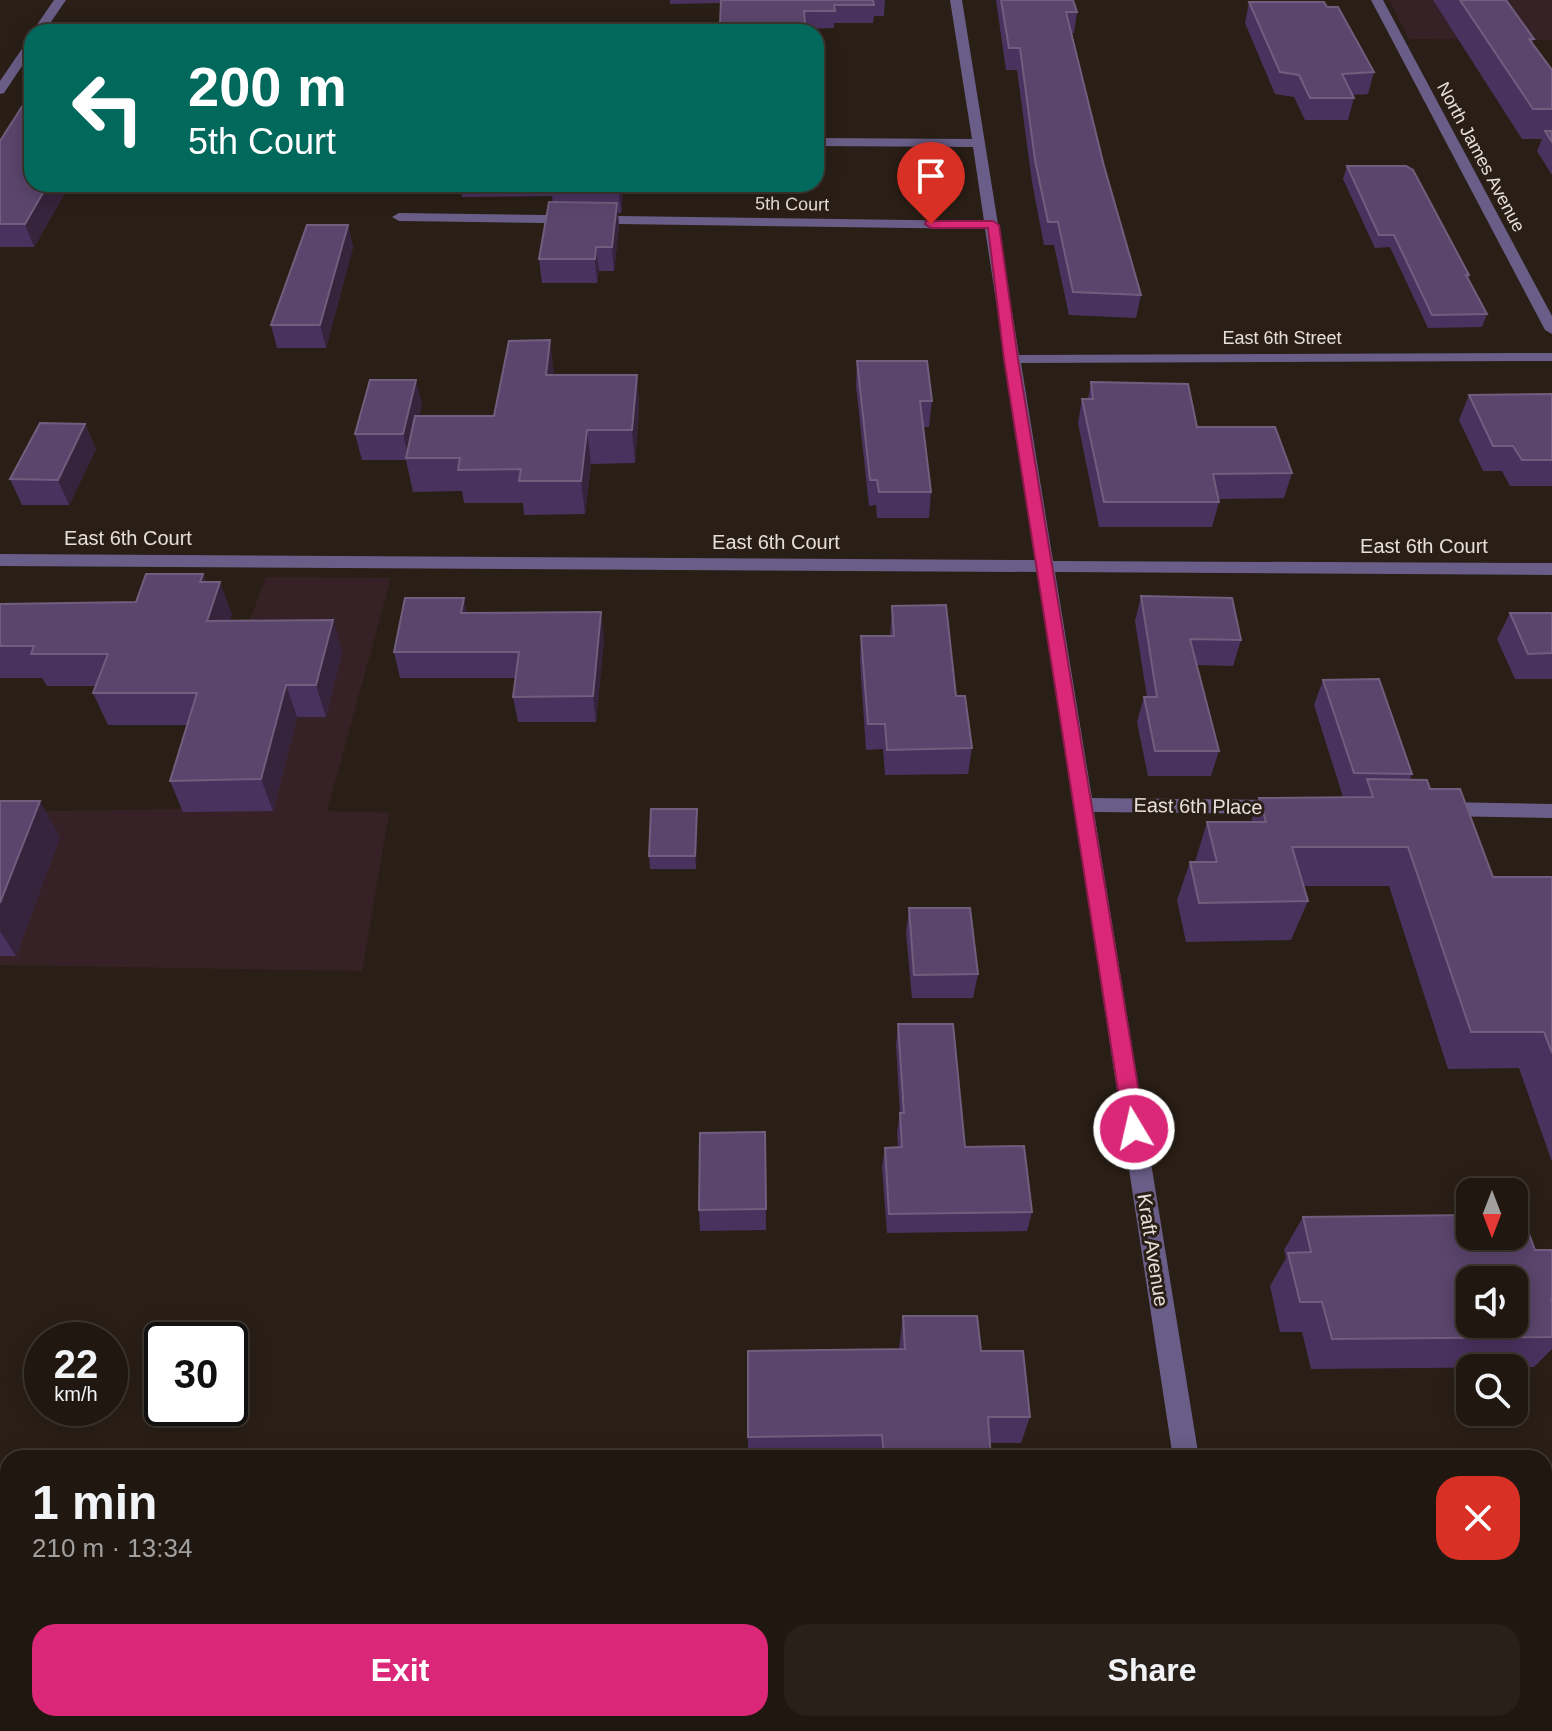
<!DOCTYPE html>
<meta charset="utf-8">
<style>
body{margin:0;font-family:Arial,sans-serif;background:#282019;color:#f1f3f6;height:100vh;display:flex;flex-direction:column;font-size:30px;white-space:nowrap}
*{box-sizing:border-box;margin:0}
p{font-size:26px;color:#a29f9f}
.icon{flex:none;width:44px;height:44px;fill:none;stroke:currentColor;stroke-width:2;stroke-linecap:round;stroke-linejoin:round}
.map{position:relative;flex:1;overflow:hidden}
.panel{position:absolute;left:0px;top:1450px;width:1552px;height:282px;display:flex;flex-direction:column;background:#201710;border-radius:24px 24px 0 0;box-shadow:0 4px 20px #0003,0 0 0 2px #3d3630}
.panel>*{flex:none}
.guide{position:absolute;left:24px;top:24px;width:800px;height:168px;border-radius:24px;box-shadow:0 4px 20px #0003,0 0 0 2px #3d3630;background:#00695c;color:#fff;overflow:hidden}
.needle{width:52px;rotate:180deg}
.fabs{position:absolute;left:1456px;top:1178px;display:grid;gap:16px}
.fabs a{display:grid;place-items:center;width:72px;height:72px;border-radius:16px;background:#201710;box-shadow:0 4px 20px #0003,0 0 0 2px #3d3630;font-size:40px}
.speed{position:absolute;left:24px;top:1322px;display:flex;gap:16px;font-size:40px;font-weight:700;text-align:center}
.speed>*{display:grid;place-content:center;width:104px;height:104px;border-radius:50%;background:#201710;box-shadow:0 4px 20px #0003,0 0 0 2px #3d3630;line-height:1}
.speed small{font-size:20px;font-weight:400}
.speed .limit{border:4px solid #111;border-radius:12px;background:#fff;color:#111}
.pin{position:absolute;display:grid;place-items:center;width:68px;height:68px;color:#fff;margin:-82px -34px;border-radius:50% 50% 50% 0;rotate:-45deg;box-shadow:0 0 8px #0007}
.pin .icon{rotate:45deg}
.me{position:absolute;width:88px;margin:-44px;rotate:351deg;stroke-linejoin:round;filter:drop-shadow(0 0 6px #0008)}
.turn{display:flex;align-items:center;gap:28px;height:168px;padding:0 32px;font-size:36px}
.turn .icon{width:104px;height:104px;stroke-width:2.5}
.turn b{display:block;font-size:56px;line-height:68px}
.round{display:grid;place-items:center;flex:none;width:84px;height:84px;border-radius:24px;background:#282019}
.head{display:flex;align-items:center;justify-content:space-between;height:136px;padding:0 32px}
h1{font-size:48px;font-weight:700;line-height:60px}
.action{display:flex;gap:16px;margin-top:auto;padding:16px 32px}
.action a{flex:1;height:92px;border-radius:24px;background:#db2777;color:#fff;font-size:32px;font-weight:700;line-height:92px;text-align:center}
.action a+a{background:#282019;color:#f1f3f6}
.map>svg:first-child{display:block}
.commercial{fill:#362226}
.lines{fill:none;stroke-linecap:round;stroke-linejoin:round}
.minor{fill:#6a5e88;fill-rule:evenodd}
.wall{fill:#4a325f}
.shaded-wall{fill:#36233c}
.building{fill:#5b456c;stroke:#715d7d;stroke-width:2;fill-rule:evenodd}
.route{fill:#db2777;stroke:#8e194d;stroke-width:2}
.labels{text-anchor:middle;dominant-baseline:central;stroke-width:6;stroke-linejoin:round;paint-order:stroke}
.far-street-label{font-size:18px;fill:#e7dfd9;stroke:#2a1f16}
.street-label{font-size:20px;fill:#e7dfd9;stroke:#2a1f16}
</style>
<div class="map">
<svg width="1552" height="1731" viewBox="0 0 1552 1731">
<rect width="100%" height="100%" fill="#2a1f16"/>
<g class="commercial">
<path d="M1389,0H1552V40L1409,39Z"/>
<path d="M266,577L391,578L327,811L389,813L362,971L0,965V812L179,809Z"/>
</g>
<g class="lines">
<g class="minor">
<path d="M54,0H66L44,32H32Z"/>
<path d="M950,0H962L1019,355L1552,353V361L1021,363L1053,561L1552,563V575L1055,572L1092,798L1284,800L1291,802L1294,807L1291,812L1284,814L1094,812L1199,1458H1173L1038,572L0,566V554L1036,560L985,229L399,221L392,217L399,213L984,221L973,147L816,146V138L972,139Z"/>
<path d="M1371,0H1383L1552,316V334L1545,330Z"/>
<path d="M32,39V51L4,93L0,94V81L28,40Z"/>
<path d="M1440,802L1552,804V818L1440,816L1433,814L1430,809L1433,804Z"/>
<rect x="1544" y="1630" width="8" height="28"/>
<path d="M1211,1724H1239L1240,1731H1212Z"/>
</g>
</g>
<g class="wall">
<path d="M670,0H885L884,16H874L873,23H834V28L805,29V32H720V3L670,4Z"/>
<path d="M996,0H1073L1077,12L1074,33H1071L1104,166L1141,295L1136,318L1069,315L1054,245H1044L1032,182L1017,70H1006Z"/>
<path d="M1433,0H1506L1534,39L1532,43L1552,70V175L1537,151L1542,139H1522Z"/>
<path d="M1249,2L1327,7L1374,72L1368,94L1352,95L1354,98L1348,120H1305L1294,97L1275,94L1245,23Z"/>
<path d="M0,141L32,184H70L34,247H0Z"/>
<path d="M1347,166L1469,275L1468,279L1487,314L1482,327L1428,328L1390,247L1375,248L1343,179Z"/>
<path d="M460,184H719V192H623L621,213H618L619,227L614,271H599L597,283H542L539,259L553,202L552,196L462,197Z"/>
<path d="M348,225L353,247L326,348H277L271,325Z"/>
<path d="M857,361L932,401L929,427H923L931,492L929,518H877L876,505L869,506L856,386Z"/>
<path d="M554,373V375H637L639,408L635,463L591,464L585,514L524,515L523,503H464L462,491L413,492L406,460H362L355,434L422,405L419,416H494Z"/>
<path d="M1091,382L1197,427L1292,473L1284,498L1219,499V502L1212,527H1099L1078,423L1082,399H1088Z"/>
<path d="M1552,394V486H1510L1502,471H1483L1459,420L1469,395Z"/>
<path d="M85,424L96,449L69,505H22L10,479Z"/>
<path d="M203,574L206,582L232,614L229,621L342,652L326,717H297L273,811L183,812L170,781L187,725H108L93,693L96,686H47L42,678H0V604L136,602Z"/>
<path d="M1141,596L1241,640L1233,666L1197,665L1219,751L1211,776H1148L1137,722L1144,697H1147L1135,621Z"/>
<path d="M892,606L956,696L972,748L968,774L885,775L883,749L866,750L860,661L861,636H890Z"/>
<path d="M467,613L604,638L596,722H518L513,697L516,678H400L394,652Z"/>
<path d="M1510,613H1552V679H1515L1497,639Z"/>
<path d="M1323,680L1412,774L1410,779L1430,789L1493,877H1552V1162L1519,1068L1448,1069L1389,886H1303L1308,901L1291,940L1186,942L1177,900L1190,862H1195L1207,822H1251L1259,798L1343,797L1314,705Z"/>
<path d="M0,801L60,837L16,956H0Z"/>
<path d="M697,822L696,869H650L649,856Z"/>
<path d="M909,908L978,974L973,998H912L906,933Z"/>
<path d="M898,1024L965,1147L1032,1212L1027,1231L887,1233L882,1167L885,1148L898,1147L897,1133L900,1113L896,1045Z"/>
<path d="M765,1132L766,1230L700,1231L699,1210Z"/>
<path d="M1303,1217L1535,1250H1552V1349L1534,1367L1311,1369L1302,1332H1280L1270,1286L1286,1258L1284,1250Z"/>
<path d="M903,1316L981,1351L1030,1417L1021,1443H990L991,1458H748V1437L899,1349Z"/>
</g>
<g class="shaded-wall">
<path d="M48,184H70L34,247L25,224Z"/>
<path d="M620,184H622L623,192L621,213L619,191Z"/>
<path d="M617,203L619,227L614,271L612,247Z"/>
<path d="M348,225L353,247L326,348L320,325Z"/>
<path d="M596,247L599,271L597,283L595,259Z"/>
<path d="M550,340L554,373L550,409L546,375Z"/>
<path d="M637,375L639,408L635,463L632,430Z"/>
<path d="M416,380L422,405L409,460L403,434Z"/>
<path d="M85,424L96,449L69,505L58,480Z"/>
<path d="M587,430L591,464L585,514L581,481Z"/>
<path d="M203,574L213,602L220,582L232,614L219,653L207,621L200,582Z"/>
<path d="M464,598L469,623L461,613Z"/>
<path d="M601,612L604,638L596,722L593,696Z"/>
<path d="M333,620L342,652L326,717L316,685Z"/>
<path d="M286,685L297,717L273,811L261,779Z"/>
<path d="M40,801L60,837L16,956L0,931V903Z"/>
<path d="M697,809V822L696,869L695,856Z"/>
</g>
<g class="building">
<path d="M721,0H873L874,5H834L835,11H804L805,23L720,24Z"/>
<path d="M1001,0H1073L1077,12H1066L1104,166L1141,295L1073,292L1058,222H1048L1035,160L1020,48H1009Z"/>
<path d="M1460,0H1506L1534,39H1529L1552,70V109H1533Z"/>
<path d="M1249,2H1324L1327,7H1338L1374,72L1342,74L1354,98H1310L1299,75L1280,72Z"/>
<path d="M32,91V184H48L25,224H0V141Z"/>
<path d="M1545,131H1552V142Z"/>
<path d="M1347,166H1406L1413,170L1469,275H1466L1487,314L1432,315L1394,235H1379Z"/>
<path d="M553,184H620L619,191L552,190Z"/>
<path d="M549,202L617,203L612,247H596L595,259H539Z"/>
<path d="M307,225H348L320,325H271Z"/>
<path d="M550,340L546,375H637L632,430H587L581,481H519L521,469L458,470L460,458H406L415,416H494L509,341Z"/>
<path d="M857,361H927L932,401H920L931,492H879L877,480H870Z"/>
<path d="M370,380H416L403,434H355Z"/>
<path d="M1091,382L1188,384L1197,427H1275L1292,473L1213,474L1219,502H1104L1082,399H1093Z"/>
<path d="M1552,394V460H1522L1513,446H1493L1469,395Z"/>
<path d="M40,423L85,424L58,480L10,479Z"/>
<path d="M146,574H203L200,582H220L207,621L333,620L316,685H286L261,779L170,781L197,693H93L108,654H31L34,646H0V604L136,602Z"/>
<path d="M1141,596L1232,598L1241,640L1190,639L1219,751H1155L1144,697H1157Z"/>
<path d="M405,598H464L461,613L601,612L593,696L513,697L519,652H394Z"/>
<path d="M946,605L956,696H965L972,748L887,750L885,724H868L861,636H894L892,606Z"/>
<path d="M1510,613H1552V653L1528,654Z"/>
<path d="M1379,679L1412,774L1354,773L1323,680Z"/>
<path d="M1367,779L1427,780L1430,789H1460L1493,877H1552V1053L1544,1032H1471L1408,847H1292L1308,901L1199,903L1190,862H1217L1207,822H1266L1259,798L1373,797Z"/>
<path d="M0,801H40L0,903Z"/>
<path d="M651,809H697L695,856H649Z"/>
<path d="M909,908H970L978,974L914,975Z"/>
<path d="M898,1024H953L965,1147L1024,1146L1032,1212L889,1214L885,1148L902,1147L900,1113H904Z"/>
<path d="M765,1132L766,1209L699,1210L700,1133Z"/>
<path d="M1470,1215V1236H1514V1215H1522L1535,1250H1552V1299H1551L1552,1303V1337L1332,1339L1322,1302H1300L1288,1253L1311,1252L1303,1217ZM1470,1280H1514V1324H1470Z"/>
<path d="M903,1316H977L981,1351H1023L1030,1417H988L991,1458H884L882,1435L748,1437V1351L905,1349Z"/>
</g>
<path class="route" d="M926,221H993L999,225L1018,359L1145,1129L1142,1136L1134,1139L1127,1136L1124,1129L1004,359L988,228H931L925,224Z"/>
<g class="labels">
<g class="far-street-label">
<text transform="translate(1481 157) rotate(62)">North James Avenue</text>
<text transform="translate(792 204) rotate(1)">5th Court</text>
<text x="1282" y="338">East 6th Street</text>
</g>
<g class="street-label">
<text x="128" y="538">East 6th Court</text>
<text x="776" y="542">East 6th Court</text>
<text x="1424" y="546">East 6th Court</text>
<text transform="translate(1198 806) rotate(1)">East 6th Place</text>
<text transform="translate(1153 1250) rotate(81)">Kraft Avenue</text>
</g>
</g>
</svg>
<div class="fabs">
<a><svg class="needle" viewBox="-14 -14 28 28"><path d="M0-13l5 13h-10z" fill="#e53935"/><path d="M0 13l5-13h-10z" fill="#a29f9f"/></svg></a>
<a><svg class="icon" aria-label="sound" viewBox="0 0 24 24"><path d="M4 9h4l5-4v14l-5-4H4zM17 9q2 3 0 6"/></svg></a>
<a><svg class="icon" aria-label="search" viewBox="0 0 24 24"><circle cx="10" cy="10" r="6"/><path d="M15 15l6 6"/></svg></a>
</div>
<div class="speed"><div>22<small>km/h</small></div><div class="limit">30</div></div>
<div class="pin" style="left:931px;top:224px;background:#d93025"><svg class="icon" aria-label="arrive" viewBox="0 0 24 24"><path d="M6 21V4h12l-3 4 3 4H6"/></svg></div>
<svg class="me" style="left:1134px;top:1129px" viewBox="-20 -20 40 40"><circle r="17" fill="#db2777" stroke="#fff" stroke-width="3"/><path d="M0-11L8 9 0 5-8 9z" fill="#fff"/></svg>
<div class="guide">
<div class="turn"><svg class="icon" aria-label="left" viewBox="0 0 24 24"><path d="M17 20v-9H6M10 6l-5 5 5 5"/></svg><div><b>200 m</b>5th Court</div></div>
</div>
<section class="panel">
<div class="head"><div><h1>1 min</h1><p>210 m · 13:34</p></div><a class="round" style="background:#d93025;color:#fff"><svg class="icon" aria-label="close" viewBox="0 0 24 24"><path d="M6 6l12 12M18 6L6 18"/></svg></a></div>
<div class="action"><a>Exit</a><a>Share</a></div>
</section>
</div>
